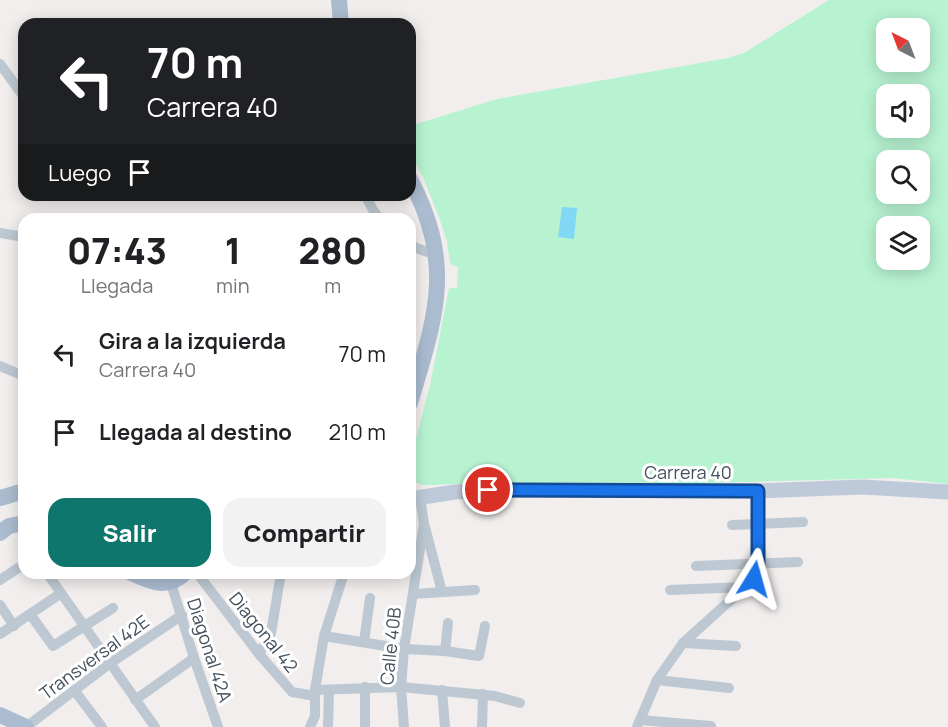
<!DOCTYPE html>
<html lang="es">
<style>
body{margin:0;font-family:Manrope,sans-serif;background:#f2f2f2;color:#202124;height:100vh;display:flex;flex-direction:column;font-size:22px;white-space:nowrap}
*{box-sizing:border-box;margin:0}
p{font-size:20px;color:#757577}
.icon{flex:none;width:33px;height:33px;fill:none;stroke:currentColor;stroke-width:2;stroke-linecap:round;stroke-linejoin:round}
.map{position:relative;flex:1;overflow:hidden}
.drawer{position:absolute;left:18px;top:213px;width:398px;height:366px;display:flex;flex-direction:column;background:#fff;border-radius:18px;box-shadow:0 3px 15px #0003}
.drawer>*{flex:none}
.top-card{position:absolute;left:18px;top:18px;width:398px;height:183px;border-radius:18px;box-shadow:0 3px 15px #0003;background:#202124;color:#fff;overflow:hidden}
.needle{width:39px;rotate:318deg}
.controls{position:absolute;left:876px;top:18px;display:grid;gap:12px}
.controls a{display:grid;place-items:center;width:54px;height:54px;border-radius:12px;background:#fff;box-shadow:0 3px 15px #0003;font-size:30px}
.pin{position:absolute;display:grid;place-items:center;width:51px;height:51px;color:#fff;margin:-26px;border:3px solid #fff;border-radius:50%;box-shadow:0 2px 6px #0007}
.me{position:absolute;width:66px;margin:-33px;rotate:8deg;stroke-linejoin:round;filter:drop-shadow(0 0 4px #0008)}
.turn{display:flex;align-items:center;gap:21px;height:126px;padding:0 30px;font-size:27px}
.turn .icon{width:78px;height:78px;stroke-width:2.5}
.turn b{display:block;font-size:42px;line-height:51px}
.then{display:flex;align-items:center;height:57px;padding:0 30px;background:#0003;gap:12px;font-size:22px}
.eta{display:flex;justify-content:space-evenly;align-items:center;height:102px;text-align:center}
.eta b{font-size:36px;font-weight:800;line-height:42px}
.action{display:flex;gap:12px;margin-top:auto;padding:12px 30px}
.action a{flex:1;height:69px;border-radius:18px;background:#0f766e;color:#fff;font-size:24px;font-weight:800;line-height:69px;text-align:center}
.action a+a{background:#f2f2f2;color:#202124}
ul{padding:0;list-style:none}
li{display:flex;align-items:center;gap:18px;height:78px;padding:0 30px}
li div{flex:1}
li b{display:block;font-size:22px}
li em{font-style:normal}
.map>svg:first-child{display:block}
.green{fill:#b7f3d1;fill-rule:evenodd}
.water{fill:#80d8f4}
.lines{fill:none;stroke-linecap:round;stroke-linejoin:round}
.street{stroke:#bdc8d2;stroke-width:10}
.secondary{stroke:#becad9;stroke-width:15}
.primary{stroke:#abbcd0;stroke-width:16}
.route-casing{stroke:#114b97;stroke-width:15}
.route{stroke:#1a73e8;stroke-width:10}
.labels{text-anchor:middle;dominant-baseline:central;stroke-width:6;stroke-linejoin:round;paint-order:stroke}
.street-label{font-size:18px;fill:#44505d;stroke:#fff}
</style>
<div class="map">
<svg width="948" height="727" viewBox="0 0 948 727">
<rect width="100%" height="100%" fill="#f1eeed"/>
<path class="green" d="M829,0H948V484L893,478L707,483H478L431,485H421L411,479L410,462L430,385L449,288H457L458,267L450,264L447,242L440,220L423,177L410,154V126L497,99L728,58L744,53ZM886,28H920V62H886ZM886,94H920V128H886ZM886,160H920V194H886ZM886,226H920V260H886Z"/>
<path class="water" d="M562,207L577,208L574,239L558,237Z"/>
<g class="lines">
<g class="street">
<path d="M0,64L24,97"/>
<path d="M365,195L373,210L380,219"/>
<path d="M0,233L24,237"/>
<path d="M410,243L416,248L436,255"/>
<path d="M0,366L24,376"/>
<path d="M732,525L803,522"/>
<path d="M425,527L442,592"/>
<path d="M696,566L798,562"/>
<path d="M47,573L155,727"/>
<path d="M197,573L259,654L292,692L315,696"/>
<path d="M0,580L24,564"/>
<path d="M171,583L194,658L218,727"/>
<path d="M670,590L744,587"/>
<path d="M413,594L475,590"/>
<path d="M0,605L14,626"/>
<path d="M30,614L53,646L113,608"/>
<path d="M0,634L60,594"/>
<path d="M324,636L404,649L445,651L479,656L485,626"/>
<path d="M364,642L370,598"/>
<path d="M683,643L736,646"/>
<path d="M445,651L448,623"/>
<path d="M259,654L271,633L281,573"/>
<path d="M657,680L729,688"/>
<path d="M365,687V727"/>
<path d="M74,690L102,727"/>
<path d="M315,690L401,687L495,696L520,703"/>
<path d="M442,690L445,727"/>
<path d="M135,700L194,658"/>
<path d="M640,720L711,726"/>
<path d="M26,727L109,664L182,615"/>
<path d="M310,727L315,716V690L324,636L344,573"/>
<path d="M328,727L329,690"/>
<path d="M404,727L401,687L404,649L424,524L420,497"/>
<path d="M482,727L483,694"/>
<path d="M637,727L657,680L683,643L754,579L758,564V491"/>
</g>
<path class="secondary" d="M410,499L455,492L488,490L758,491L862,487L948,492"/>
<g class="primary">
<path d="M339,0L341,24"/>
<path d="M410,179C455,265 436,316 410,403"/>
<path d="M0,498L24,491"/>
<path d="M0,533L9,526L24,523"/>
<path d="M131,573C151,582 167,590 185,573"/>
<path d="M0,715L26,727"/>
</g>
</g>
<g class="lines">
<g class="route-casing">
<path id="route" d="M488,490L758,491V564L754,579"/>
</g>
<use href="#route" class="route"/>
</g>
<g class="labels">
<g class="street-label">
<text x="688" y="472">Carrera 40</text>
<text transform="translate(264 632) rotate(51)">Diagonal 42</text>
<text transform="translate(390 646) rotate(-84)">Calle 40B</text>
<text transform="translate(210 650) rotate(72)">Diagonal 42A</text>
<text transform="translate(94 657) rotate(-36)">Transversal 42E</text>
</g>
</g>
</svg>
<div class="controls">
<a><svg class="needle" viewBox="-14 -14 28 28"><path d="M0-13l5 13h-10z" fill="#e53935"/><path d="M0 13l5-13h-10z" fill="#757577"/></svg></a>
<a><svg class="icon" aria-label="sound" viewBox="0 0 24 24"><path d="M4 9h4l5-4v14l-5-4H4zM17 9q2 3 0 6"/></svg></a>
<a><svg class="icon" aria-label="search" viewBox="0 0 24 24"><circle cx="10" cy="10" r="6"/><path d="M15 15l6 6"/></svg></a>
<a><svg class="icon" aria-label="layers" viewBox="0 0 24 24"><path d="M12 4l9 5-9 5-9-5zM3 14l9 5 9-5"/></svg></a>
</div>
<div class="pin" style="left:488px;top:490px;background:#d93025"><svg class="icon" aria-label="arrive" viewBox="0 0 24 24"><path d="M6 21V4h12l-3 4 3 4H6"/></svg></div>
<svg class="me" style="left:754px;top:579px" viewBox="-20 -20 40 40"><path d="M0-17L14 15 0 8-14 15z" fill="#1a73e8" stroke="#fff" stroke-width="4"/></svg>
<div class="top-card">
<div class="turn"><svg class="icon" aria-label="left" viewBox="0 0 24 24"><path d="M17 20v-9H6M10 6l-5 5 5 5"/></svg><div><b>70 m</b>Carrera 40</div></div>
<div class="then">Luego<svg class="icon" aria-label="arrive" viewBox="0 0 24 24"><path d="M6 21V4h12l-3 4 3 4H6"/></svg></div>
</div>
<section class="drawer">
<div class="eta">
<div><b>07:43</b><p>Llegada</p></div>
<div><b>1</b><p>min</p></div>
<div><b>280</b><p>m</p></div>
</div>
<ul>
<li><svg class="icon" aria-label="left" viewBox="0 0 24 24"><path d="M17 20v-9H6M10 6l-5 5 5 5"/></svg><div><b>Gira a la izquierda</b><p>Carrera 40</p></div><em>70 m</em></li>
<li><svg class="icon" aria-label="arrive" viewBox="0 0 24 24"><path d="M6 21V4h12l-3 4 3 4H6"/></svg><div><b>Llegada al destino</b></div><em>210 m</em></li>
</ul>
<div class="action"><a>Salir</a><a>Compartir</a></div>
</section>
</div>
